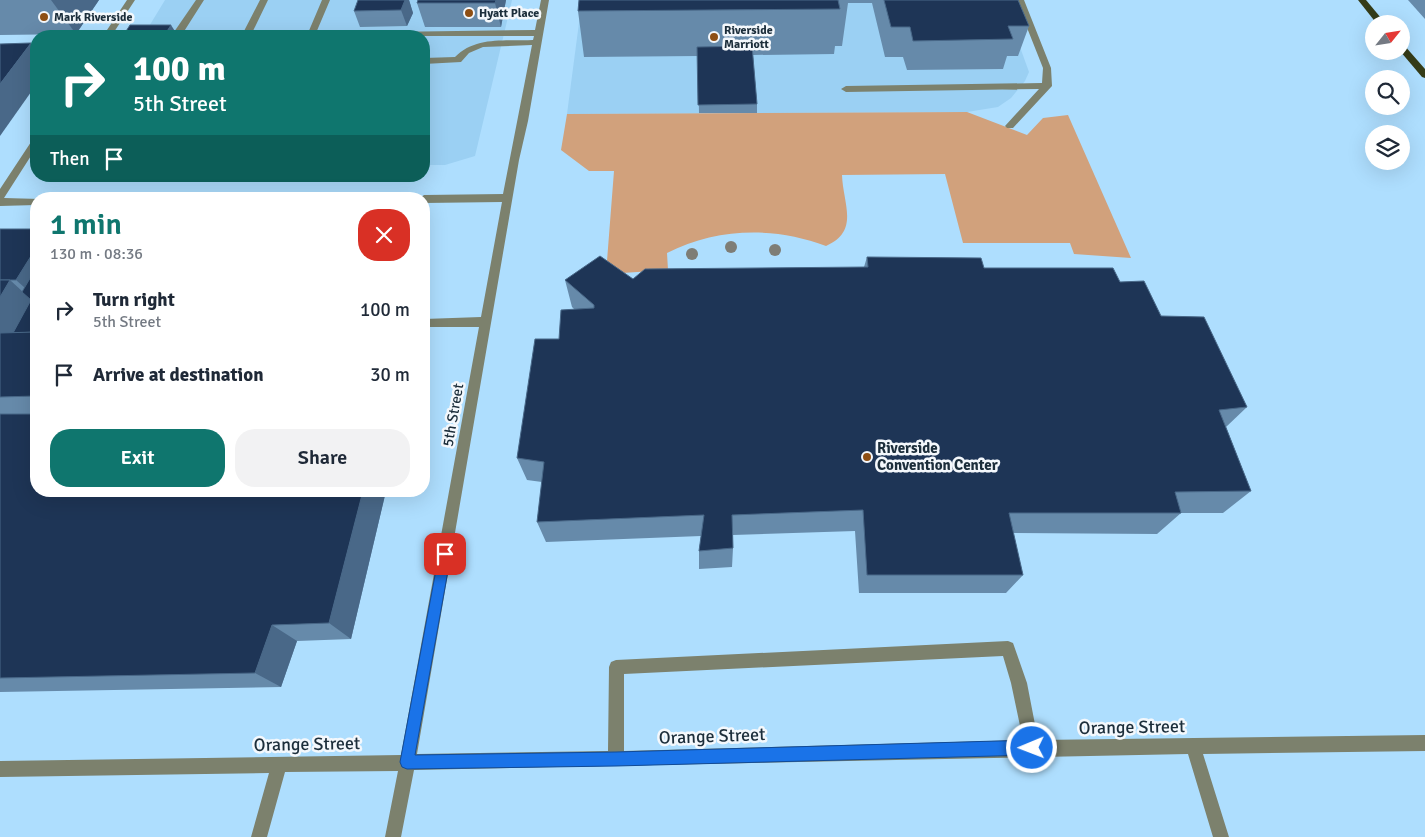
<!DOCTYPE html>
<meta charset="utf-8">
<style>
body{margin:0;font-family:Signika,sans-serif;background:#f2f2f3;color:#1f2937;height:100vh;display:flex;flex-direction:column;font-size:19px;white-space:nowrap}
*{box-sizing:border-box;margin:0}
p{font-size:16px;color:#747a83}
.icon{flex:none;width:28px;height:28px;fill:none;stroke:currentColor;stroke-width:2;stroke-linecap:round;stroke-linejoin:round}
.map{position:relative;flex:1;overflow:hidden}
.sheet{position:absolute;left:30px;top:192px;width:400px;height:305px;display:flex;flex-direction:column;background:#fff;border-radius:20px;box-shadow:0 5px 20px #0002}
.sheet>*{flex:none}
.banner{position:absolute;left:30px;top:30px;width:400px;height:152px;border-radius:20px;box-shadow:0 5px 20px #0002;background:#0f766e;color:#fff;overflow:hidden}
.needle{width:32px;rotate:60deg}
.controls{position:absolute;left:1365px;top:15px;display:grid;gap:10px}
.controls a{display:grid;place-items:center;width:45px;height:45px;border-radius:50%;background:#fff;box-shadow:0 5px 20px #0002;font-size:25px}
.pin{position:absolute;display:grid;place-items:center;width:42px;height:42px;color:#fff;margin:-21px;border-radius:10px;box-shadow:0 2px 8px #0006}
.me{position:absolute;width:55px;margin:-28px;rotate:269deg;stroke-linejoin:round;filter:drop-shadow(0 0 4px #0008)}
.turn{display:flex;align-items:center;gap:18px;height:105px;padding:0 20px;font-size:22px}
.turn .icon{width:65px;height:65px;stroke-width:2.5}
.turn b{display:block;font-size:35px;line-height:42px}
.then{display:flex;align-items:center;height:48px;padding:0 20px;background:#0003;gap:10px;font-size:19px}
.round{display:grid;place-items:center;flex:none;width:52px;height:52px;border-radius:20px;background:#f2f2f3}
.headline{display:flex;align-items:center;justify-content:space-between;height:85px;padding:0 20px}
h1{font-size:30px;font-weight:600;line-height:38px;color:#0f766e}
.primary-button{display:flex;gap:10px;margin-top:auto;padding:10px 20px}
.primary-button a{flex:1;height:58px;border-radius:20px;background:#0f766e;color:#fff;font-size:20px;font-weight:600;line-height:58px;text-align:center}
.primary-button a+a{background:#f2f2f3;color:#1f2937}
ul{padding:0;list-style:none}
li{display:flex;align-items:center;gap:15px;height:65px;padding:0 20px}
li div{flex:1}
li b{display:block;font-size:19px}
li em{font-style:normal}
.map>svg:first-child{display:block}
.built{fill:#9bd0f3}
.green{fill:#d1a17c}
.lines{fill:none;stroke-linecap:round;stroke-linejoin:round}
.minor{fill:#7c816d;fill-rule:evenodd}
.major{fill:#353c18;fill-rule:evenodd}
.tree{fill:#7e7d76}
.wall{fill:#668aaa}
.shaded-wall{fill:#496888}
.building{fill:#1e3556;stroke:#496888}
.route{fill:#1a73e8;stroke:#114b97}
.poi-dot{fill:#8e4f14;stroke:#f4f8fc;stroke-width:2}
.labels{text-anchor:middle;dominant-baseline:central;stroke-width:5;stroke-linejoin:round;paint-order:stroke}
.far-poi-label{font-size:12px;font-weight:bold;fill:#1c2e3b;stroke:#f4f8fc;text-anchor:start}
.street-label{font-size:15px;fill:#1c2e3b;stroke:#f4f8fc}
.poi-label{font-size:15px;font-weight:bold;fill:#1c2e3b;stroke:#f4f8fc;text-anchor:start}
.near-street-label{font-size:18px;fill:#1c2e3b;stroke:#f4f8fc}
</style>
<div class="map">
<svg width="1425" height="837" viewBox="0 0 1425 837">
<rect width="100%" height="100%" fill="#aedefe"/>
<g class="built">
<path d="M165,0H512L475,156L445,165H424V36H140L148,28Z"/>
<path d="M582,0H1003L1029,72L1025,81L1011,98L998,107L967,112L567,114Z"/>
</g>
<path class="green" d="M967,112L1027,135L1043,118L1068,115L1131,258L1074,254L1070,243H963L945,174L842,175C843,204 860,231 826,246C774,226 716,228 667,253L668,270L622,273L607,261L614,171H589L561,150L567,114Z"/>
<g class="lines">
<g class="minor">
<path d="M127,0H135L114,32H141L145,35L103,36Z"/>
<path d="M196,0H204L183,33H243L260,0H268L252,33H308L322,0H330L316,33L535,30L541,0H549L528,121L519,160L417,754L608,751L609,667L611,662L616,660L1008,641L1013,643L1027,683L1038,740L1425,735V751L1203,754L1229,837H1213L1188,754L414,770L401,837H385L398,771L285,772L267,837H251L269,773L0,777V761L401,755L479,327H427L424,325V319L481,317L502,202L424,203V199H419L424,195L503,194L532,45L483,47L469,53L461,62L424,64V58L455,57C475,36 506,41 533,40L534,36H158V33L174,32ZM1003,656L1011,683L1023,740L624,751V674Z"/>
<path d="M1016,0H1024L1051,68L1052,86L1013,128H1007L1005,126L1039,89L846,92L841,89L846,86L1042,83L1043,68Z"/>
<path d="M36,138V148L4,198L40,199H36V205L0,206V189L33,139Z"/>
</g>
<g class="major">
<path d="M1358,0H1366L1386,24H1377Z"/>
<path d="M1401,44L1404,45L1425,69V78L1422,77L1400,51Z"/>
</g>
</g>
<g class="tree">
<circle cx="731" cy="247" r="6"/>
<circle cx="775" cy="250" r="6"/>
<circle cx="692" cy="254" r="6"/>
</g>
<g class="wall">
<path d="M0,0H99L76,34L0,35Z"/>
<path d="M409,0L413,13L407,26L360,27L354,11Z"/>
<path d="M418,0H506L501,27H425L417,3Z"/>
<path d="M579,0H1018L1029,26L1018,56H1007L1003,69L907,70L903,57H885L872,3H848L842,46H835L834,54L753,55L757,104V113H699L698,56L584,57L578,11Z"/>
<path d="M1408,0H1425V19Z"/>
<path d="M0,229H36V491H386L351,639L297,641L281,687L0,692Z"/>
<path d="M867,257L984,268L1120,282L1161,316L1247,407L1226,427L1251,491L1223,513H1181L1157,534L1013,533L1023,575L1006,593H859L855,531L733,535V548L732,567L699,569V551L701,536L546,542L537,522L542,482L527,480L517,458L559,339L574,309L572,307L565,280L633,279L864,267Z"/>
</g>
<g class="shaded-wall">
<path d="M51,0H99L76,34Z"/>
<path d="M400,0H409L413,13L407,26L401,10Z"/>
<path d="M496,0H506L501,27L495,3Z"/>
<path d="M171,25L178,36H164Z"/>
<path d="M31,43L36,50V85L0,136V84Z"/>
<path d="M36,248V291L33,295L16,280Z"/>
<path d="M10,280L36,304L0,351V297Z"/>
<path d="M424,299L429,311L424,334Z"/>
<path d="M363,491H386L351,639L329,623Z"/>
<path d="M272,625L297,641L281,687L255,673Z"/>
</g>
<g class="building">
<path d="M358,0H405L401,10L354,11Z"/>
<path d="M418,0H496L495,3H417Z"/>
<path d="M579,0H838L840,9L578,11Z"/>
<path d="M884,0H1018L1029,26H1008L1013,39L913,41L910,27H891Z"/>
<path d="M130,25H171L164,36H123Z"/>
<path d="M31,43L0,84V44Z"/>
<path d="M752,46L757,104L698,105L697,47Z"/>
<path d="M0,229H36V248L16,280H0Z"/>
<path d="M600,256L633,279L645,269L868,267L867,257L981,258L984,268H1113L1120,282L1144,281L1161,316L1204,317L1247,407L1219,410L1251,491L1175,492L1181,513H1009L1023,575H867L863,510L732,515L733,548L699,551L704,515L537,522L544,462L517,458L535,339H559L561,310L594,308V305L565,280Z"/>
<path d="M36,268V332L13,333L31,300L22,292Z"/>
<path d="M0,280H10L0,297Z"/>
<path d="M36,332V396L0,397V333Z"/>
<path d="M0,414H36V491H363L329,623L272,625L255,673L0,678Z"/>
</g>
<path class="route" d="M445,548L450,549L451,554L415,755L616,752L1032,740L1037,743L1039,748L1037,753L1032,755L616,766L407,769L402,767L400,762L439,554L441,549Z"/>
<g class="poi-dot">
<circle cx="469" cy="13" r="5"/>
<circle cx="44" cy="17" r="5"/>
<circle cx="714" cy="37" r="5"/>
<circle cx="867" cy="457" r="5"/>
</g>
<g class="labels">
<g class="far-poi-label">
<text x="479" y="13">Hyatt Place</text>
<text x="54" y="17">Mark Riverside</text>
<text x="724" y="30">Riverside<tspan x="724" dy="14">Marriott</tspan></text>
</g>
<g class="street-label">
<text transform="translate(453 415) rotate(-80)">5th Street</text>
</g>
<g class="poi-label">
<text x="877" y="448">Riverside<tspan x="877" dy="17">Convention Center</tspan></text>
</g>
<g class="near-street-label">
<text transform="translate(1132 727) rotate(-1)">Orange Street</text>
<text transform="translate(712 736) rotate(-2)">Orange Street</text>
<text transform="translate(307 744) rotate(-1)">Orange Street</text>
</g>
</g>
</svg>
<div class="controls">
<a><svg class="needle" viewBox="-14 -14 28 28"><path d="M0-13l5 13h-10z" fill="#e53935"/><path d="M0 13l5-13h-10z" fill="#747a83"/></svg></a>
<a><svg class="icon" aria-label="search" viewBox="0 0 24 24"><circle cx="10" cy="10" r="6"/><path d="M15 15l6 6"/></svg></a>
<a><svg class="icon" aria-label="layers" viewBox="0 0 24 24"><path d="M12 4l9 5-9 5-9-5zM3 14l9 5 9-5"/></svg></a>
</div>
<div class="pin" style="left:445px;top:554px;background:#d93025"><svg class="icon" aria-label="arrive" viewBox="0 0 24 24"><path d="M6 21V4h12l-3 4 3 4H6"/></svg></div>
<svg class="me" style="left:1032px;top:748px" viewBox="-20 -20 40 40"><circle r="17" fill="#1a73e8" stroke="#fff" stroke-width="3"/><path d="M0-11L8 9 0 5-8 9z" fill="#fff"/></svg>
<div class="banner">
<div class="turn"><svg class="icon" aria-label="right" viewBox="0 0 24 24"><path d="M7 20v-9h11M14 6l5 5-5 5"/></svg><div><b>100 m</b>5th Street</div></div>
<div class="then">Then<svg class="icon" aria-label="arrive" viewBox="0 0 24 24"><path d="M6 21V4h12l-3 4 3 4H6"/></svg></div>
</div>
<section class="sheet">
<div class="headline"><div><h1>1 min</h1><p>130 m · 08:36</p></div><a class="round" style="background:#d93025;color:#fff"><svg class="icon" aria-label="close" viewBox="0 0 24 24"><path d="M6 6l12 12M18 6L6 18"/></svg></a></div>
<ul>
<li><svg class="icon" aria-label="right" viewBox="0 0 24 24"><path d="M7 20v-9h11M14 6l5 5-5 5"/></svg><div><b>Turn right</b><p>5th Street</p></div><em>100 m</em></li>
<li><svg class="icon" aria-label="arrive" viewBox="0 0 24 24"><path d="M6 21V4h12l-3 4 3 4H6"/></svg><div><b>Arrive at destination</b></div><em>30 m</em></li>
</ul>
<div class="primary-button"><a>Exit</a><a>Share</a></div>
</section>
</div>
